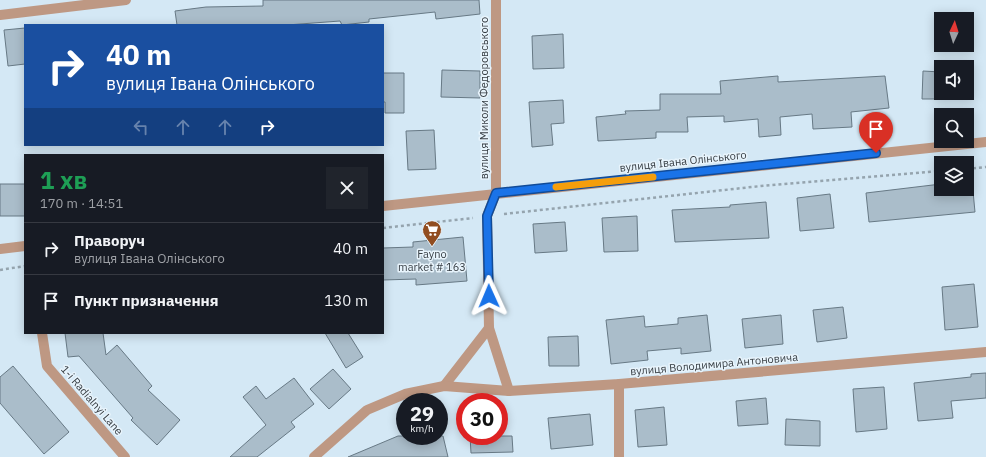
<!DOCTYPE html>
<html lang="uk">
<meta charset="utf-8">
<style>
body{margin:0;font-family:"IBM Plex Sans",sans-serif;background:#20242c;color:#f1f3f6;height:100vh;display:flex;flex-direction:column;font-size:15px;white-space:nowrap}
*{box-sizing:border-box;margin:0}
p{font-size:13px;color:#9ea1a6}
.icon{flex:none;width:22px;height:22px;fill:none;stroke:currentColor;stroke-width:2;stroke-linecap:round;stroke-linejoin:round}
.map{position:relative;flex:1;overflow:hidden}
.panel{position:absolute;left:24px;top:154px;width:360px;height:180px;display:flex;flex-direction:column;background:#171b24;border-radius:0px;box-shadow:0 2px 10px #0003}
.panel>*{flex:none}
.banner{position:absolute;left:24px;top:24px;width:360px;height:122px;border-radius:0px;box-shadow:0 2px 10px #0003;background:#1a4fa0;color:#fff;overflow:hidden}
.needle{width:26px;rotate:4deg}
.tools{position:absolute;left:934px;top:12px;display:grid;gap:8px}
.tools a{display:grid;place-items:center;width:40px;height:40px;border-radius:0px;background:#171b24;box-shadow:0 2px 10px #0003;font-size:20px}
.speed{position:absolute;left:396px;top:393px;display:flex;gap:8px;font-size:20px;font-weight:700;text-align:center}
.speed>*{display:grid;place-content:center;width:52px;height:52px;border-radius:50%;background:#171b24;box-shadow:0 2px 10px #0003;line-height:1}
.speed small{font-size:10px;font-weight:400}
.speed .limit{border:6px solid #d22;background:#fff;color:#111}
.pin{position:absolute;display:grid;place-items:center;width:34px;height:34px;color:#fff;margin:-41px -17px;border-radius:50% 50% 50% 0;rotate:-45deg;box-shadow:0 0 4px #0007}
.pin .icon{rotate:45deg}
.me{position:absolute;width:44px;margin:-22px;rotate:359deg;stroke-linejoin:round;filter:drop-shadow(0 0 3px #0008)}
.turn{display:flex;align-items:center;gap:14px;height:84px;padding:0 16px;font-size:18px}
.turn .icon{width:52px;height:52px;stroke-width:2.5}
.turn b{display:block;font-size:28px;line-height:34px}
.lanes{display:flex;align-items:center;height:38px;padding:0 16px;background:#0003;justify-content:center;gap:20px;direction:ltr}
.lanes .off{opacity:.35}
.round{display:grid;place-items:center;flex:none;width:42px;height:42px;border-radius:0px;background:#20242c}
.overview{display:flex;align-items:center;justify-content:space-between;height:68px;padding:0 16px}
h1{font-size:24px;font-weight:700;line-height:30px;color:#1e9e55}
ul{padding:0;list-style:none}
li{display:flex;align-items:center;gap:12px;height:52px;padding:0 16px;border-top:1px solid #363941}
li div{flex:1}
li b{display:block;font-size:15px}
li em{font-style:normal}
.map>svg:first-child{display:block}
.building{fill:#aabdca;stroke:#677985}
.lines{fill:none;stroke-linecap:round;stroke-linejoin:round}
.path{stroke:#95a4ae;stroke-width:2.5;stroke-dasharray:3 3;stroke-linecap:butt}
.minor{stroke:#be9883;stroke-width:10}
.tertiary{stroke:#be9883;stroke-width:10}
.route-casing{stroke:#114b97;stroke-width:10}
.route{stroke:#1a73e8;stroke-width:7}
.slow{stroke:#f59e0b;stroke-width:7}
.labels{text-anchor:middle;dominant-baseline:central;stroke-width:3;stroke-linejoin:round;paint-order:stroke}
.street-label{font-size:11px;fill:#363d43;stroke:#e8f4fc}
.poi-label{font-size:11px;fill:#363d43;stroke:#e8f4fc}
</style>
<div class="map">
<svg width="986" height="457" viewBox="0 0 986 457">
<rect width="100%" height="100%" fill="#d4e8f5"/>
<g class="building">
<path d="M263,0H479L480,14L436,19L435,12L369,19V22L342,25L340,21L287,25H177L175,11L206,7L263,6Z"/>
<path d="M25,28V64L8,66L4,30Z"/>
<path d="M563,34L564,68L533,69L532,36Z"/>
<path d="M442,70L480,71V98L441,97Z"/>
<path d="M923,71L941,72V99H922Z"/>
<path d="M383,73H404V113H385V102H383Z"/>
<path d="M778,76V82L885,76L889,108L851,112L852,127L813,129L812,114L780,117L781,135L759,137L758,119L724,122V116L687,117L688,132H656V138L598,141L596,117L626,114L625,111L660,110V94H721L720,81Z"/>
<path d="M563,100L564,123L551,124L553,145L532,147L529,102Z"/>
<path d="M434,130L436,169L408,170L406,131Z"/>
<path d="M967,181H972L975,212L869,222L866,193L941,184V189H967Z"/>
<rect x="0" y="184" width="25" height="32"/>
<path d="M830,194L834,228L800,231L797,198Z"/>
<path d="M766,202L769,238L675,242L672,210L730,207V205Z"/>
<path d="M637,216L638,251L604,252L602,218Z"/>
<path d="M565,222L567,251L535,253L533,224Z"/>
<path d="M463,237L467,281L416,285V279L383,280V248L413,247V242Z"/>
<path d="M974,284L978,327L945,330L942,287Z"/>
<path d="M843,307L847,338L817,342L813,310Z"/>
<path d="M707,315L711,351L681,354V348L647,351L648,360L611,364L606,320L644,316L645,327L678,324V318Z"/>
<path d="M781,315L783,344L745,348L742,319Z"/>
<path d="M65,333H103L106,355L117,345L152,386L148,390L180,420L157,445L131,420L133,418L79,356L68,357Z"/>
<path d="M325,333H348L363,357L346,368Z"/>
<path d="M578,336L579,366H549L548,337Z"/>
<path d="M13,366L69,432L44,454L0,403V377Z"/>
<path d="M333,369L351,389L329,409L310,389Z"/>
<path d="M986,373V398L951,401L953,418L918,421L914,383L971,377V374Z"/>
<path d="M294,378L314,404L291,422L295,427L257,457H230L266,425L243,397L256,386L266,399Z"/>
<path d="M884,387L887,429L856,432L853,389Z"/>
<path d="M766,398L768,424L738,426L736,401Z"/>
<path d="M664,407L667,445L638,447L635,410Z"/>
<path d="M590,414L593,445L551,449L548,418Z"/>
<path d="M786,419L820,421V446L785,445Z"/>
<path d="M398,436H443L448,457H348Z"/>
<path d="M470,436H512L513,452L471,453Z"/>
</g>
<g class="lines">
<g class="path">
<path d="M967,169L986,167"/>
<path d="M504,214L761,186L941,171"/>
<path d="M383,228L473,218"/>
<path d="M0,270L25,266"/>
</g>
<g class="minor">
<path d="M496,0V193L487,216L489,328L509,391"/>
<path d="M0,15L126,0"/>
<path d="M42,333L47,366L125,457"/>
<path d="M619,384V457"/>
<path d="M444,386L489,328"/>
<path d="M314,457L367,410L405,394L444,386L509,391L619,384L986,352"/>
</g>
<g class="tertiary">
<path d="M383,206L986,142"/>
<path d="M0,249L25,246"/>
</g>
</g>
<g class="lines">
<g class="route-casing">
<path id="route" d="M489,296L487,216L496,193L876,153"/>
</g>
<use href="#route" class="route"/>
<path class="slow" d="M556,187L653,177"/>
</g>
<defs>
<g id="supermarket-pin" transform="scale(1)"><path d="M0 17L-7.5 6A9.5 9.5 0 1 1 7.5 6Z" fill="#914d20" stroke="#e8f4fc"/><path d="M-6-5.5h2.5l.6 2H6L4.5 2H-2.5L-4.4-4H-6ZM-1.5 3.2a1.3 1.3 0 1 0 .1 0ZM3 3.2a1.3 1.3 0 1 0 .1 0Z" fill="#fff"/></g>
</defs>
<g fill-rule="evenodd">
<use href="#supermarket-pin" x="432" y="230"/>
</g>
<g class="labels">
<g class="street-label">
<text transform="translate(484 98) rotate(-90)">вулиця Миколи Федоровського</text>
<text transform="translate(683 161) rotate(-6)">вулиця Івана Олінського</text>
<text transform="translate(714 364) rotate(-5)">вулиця Володимира Антоновича</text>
<text transform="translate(92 400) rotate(49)">1-i Radialnyi Lane</text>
</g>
<g class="poi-label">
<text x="432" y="254">Fayno<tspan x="432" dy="13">market # 163</tspan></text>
</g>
</g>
</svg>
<div class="tools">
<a><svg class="needle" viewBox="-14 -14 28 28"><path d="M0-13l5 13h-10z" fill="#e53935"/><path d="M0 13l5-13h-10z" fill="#9ea1a6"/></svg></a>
<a><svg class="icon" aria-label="sound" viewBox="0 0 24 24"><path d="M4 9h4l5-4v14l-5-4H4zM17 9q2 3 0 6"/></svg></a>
<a><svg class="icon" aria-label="search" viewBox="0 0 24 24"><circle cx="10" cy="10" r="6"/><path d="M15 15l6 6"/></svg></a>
<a><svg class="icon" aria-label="layers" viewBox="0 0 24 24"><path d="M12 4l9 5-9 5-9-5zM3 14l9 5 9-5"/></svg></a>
</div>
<div class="speed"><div>29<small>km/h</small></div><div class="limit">30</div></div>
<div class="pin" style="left:876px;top:153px;background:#d93025"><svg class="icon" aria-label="arrive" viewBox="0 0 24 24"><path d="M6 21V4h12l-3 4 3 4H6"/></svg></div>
<svg class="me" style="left:489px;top:296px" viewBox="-20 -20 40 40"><path d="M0-17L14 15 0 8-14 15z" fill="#1a73e8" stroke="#fff" stroke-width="4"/></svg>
<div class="banner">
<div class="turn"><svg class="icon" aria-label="right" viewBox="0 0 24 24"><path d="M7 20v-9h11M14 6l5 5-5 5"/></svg><div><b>40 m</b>вулиця Івана Олінського</div></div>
<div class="lanes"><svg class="icon off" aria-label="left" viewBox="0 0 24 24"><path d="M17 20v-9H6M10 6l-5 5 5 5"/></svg><svg class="icon off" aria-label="ahead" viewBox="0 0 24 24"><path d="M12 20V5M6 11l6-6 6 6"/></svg><svg class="icon off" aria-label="ahead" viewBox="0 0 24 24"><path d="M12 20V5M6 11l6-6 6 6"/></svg><svg class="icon" aria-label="right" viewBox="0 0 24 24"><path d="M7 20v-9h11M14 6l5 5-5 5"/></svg></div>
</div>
<section class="panel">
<div class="overview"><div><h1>1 хв</h1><p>170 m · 14:51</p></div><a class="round"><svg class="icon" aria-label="close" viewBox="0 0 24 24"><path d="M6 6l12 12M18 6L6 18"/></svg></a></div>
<ul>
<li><svg class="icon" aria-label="right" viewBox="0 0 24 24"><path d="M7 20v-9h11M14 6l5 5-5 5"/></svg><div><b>Праворуч</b><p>вулиця Івана Олінського</p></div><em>40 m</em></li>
<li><svg class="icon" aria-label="arrive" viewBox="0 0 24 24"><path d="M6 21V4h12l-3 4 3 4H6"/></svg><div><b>Пункт призначення</b></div><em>130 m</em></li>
</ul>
</section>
</div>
